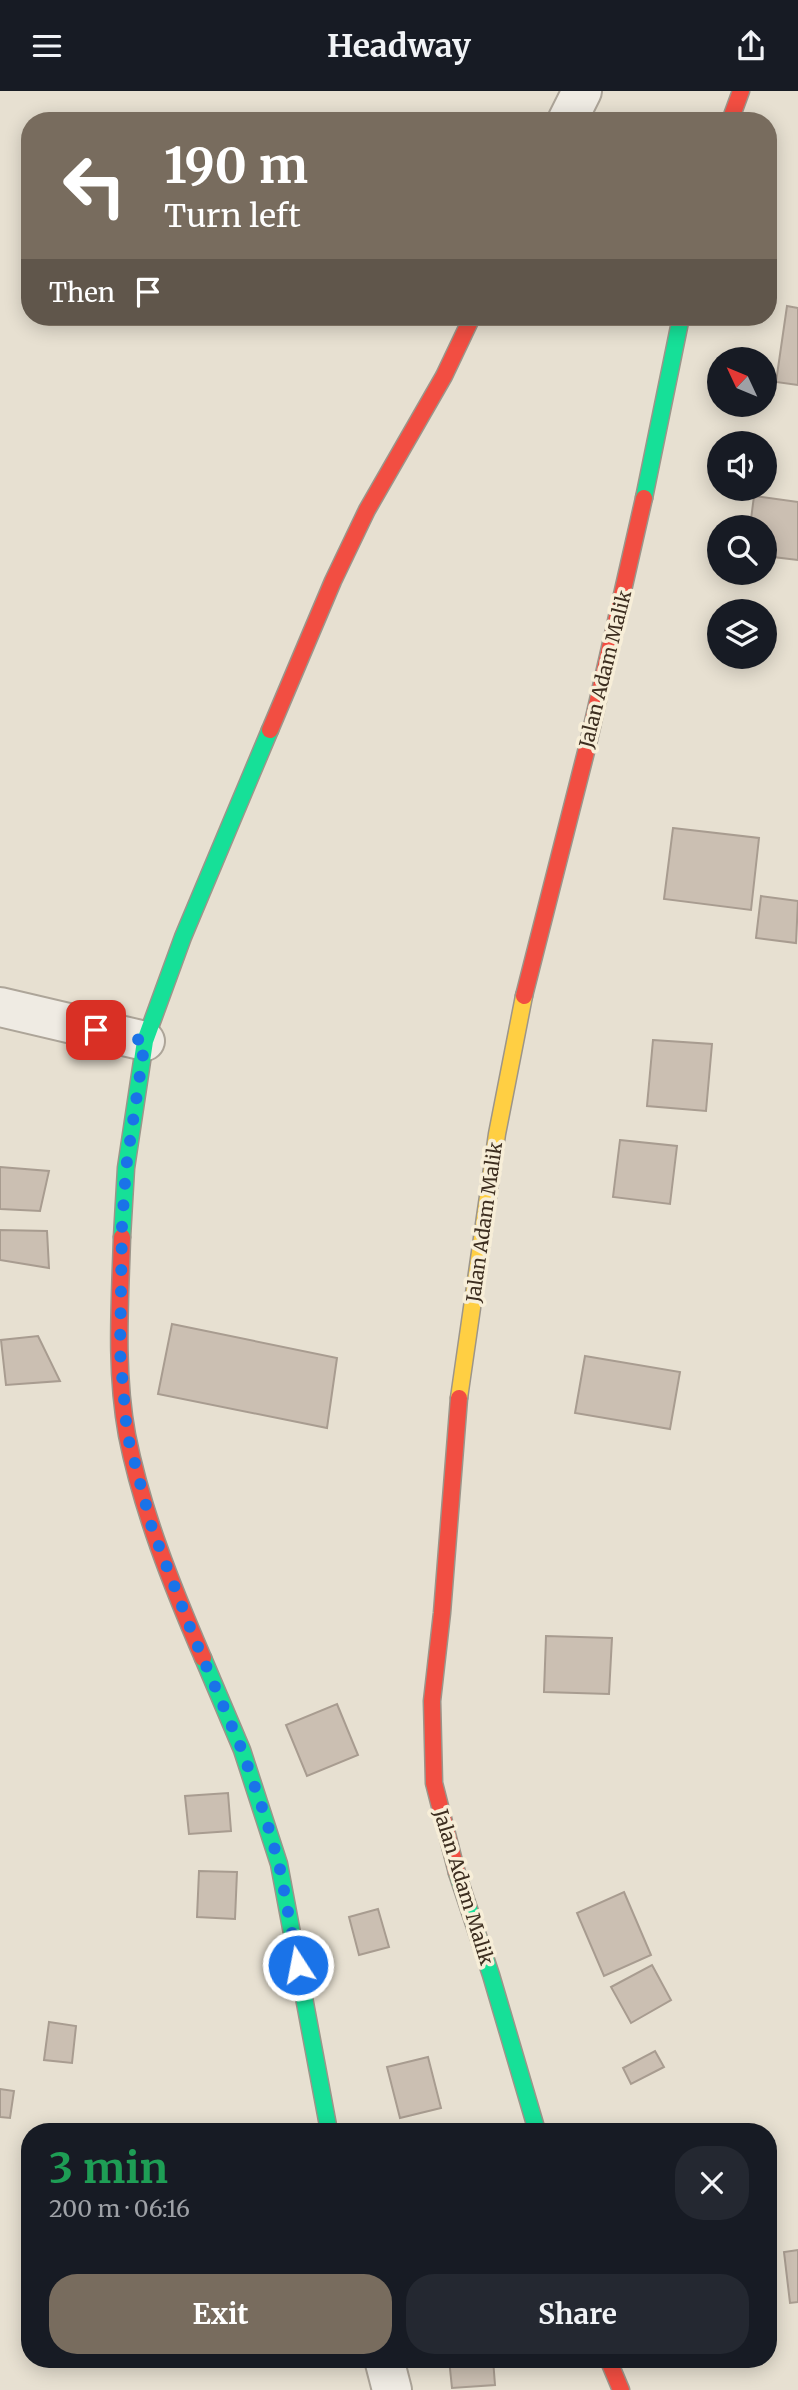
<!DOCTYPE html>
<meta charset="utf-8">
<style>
body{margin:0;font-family:Merriweather,serif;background:#242831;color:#f1f3f6;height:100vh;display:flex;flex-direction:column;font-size:26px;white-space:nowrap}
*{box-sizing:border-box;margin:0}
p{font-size:23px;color:#9ea1a6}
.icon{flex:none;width:38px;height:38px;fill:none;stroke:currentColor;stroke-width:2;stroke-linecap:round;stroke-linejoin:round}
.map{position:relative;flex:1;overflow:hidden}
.sheet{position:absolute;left:21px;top:2032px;width:756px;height:245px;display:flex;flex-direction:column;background:#171b24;border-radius:28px;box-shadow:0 4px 18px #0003}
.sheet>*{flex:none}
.hud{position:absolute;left:21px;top:21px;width:756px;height:214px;border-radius:28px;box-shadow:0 4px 18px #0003;background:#786c5e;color:#fff;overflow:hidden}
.needle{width:46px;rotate:314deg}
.tools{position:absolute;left:707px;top:256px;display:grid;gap:14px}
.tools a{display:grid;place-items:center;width:70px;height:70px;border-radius:50%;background:#171b24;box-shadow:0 4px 18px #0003;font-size:35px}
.pin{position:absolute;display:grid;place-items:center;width:60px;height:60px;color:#fff;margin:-30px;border-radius:14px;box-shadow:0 4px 10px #0006}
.me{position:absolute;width:77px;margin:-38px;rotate:349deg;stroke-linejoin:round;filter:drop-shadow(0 0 5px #0008)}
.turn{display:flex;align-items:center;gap:24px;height:147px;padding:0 28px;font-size:32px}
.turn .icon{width:91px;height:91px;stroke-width:2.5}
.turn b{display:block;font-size:49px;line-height:60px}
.then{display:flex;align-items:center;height:66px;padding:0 28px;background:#0003;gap:14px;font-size:26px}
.round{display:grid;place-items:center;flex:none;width:74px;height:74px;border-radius:28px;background:#242831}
.summary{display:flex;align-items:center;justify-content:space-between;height:119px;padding:0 28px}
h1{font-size:42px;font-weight:700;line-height:52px;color:#1e9e55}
.cta{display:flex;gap:14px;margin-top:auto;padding:14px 28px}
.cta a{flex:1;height:80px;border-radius:28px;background:#786c5e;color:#fff;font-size:28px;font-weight:700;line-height:80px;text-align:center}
.cta a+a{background:#242831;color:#f1f3f6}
header{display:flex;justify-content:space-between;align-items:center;height:91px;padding:0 28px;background:#171b24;font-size:32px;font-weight:700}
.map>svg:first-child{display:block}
.building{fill:#cbbfb2;stroke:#a89c90;stroke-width:2}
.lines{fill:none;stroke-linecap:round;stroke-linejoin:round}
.street-casing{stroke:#ada599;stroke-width:42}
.fast-casing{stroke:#9c958a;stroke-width:19}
.slow-casing{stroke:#9c958a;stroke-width:19}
.jam-casing{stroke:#9c958a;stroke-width:19}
.street{stroke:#efebe3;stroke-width:38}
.fast{stroke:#16e098;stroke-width:16}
.slow{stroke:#ffcf43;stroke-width:16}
.jam{stroke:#f24e42;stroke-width:16}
.route{stroke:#1a73e8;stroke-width:12;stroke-dasharray:0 21.6}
.labels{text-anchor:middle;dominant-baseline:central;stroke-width:7;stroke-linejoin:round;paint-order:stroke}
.street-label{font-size:19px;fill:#3d2e20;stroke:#f7eed8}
</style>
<header><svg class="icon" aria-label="menu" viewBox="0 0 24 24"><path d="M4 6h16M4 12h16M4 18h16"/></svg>Headway<svg class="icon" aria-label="share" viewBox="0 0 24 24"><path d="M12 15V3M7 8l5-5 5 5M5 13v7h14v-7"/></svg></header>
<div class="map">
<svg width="798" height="2299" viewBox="0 0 798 2299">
<rect width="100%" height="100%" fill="#e7e0d1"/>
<g class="building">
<path d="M787,215L798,217V294L776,291Z"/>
<path d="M754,405L798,411V469L765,465V436H750Z"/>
<path d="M673,737L759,747L751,819L664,808Z"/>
<path d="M761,805L798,810L796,852L756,847Z"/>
<path d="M653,949L712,953L706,1020L647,1015Z"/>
<path d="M620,1049L677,1055L670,1113L613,1106Z"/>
<path d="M0,1076L49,1080L40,1120L0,1118Z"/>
<path d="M0,1139L47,1140L49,1177L0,1169Z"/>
<path d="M172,1233L337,1267L327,1337L158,1303Z"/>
<path d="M38,1245L60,1290L6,1294L1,1249Z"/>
<path d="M585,1265L680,1281L670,1338L575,1322Z"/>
<path d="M546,1545L612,1547L609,1603L544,1601Z"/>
<path d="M337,1613L358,1664L307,1685L286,1634Z"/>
<path d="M228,1702L231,1740L189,1743L185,1705Z"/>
<path d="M199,1780L237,1781L235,1828L197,1826Z"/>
<path d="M624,1801L651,1864L604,1885L577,1822Z"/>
<path d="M378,1818L389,1856L359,1864L349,1826Z"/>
<path d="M652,1874L671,1909L631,1932L611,1896Z"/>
<path d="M49,1931L76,1935L72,1972L44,1969Z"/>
<path d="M655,1960L664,1976L631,1993L623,1977Z"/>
<path d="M428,1966L441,2017L400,2027L387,1976Z"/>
<path d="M0,1998L14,2000L10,2027L0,2026Z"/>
<path d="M798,2159V2211L790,2212L784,2161Z"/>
<path d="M449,2268H493L495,2294L452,2297Z"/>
</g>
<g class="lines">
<g class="street-casing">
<g id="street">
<path d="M567,30L582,0"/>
<path d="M0,916L145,950"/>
<path d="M384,2268L392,2299"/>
</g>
</g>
<g class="fast-casing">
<g id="fast">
<path d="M644,407L681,226"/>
<path d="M122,1146L126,1077L145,950L183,846L270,639"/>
<path d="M203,1567L242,1659L279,1773L329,2040"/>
<path d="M457,1782L491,1884L537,2040"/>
</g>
</g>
<g class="slow-casing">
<path id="slow" d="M459,1307L497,1043L524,905"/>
</g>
<g class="jam-casing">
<g id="jam">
<path d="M730,30L741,0"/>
<path d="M270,639L333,490L367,419L444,285L472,226"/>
<path d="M524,905L588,653L644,407"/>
<path d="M122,1146C120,1212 115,1279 127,1344C142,1420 172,1495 203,1567"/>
<path d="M457,1782L434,1692L432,1610L442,1522L459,1307"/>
<path d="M608,2268L621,2299"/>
</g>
</g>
<use href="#street" class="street"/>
<use href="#fast" class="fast"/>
<use href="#slow" class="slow"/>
<use href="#jam" class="jam"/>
</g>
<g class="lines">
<path class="route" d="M96,939L145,950L126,1077L122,1135L120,1261L127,1343L152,1437L193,1544L242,1659L266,1728L279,1773L298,1874"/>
</g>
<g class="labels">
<g class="street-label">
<text transform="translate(605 578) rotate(-76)">Jalan Adam Malik</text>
<text transform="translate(484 1131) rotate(-82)">Jalan Adam Malik</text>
<text transform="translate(464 1796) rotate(73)">Jalan Adam Malik</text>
</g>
</g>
</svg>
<div class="tools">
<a><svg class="needle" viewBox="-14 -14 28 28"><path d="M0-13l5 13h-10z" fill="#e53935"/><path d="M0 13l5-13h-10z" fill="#9ea1a6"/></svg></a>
<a><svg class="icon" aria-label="sound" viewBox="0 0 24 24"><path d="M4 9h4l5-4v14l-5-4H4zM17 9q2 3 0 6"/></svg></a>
<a><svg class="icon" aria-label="search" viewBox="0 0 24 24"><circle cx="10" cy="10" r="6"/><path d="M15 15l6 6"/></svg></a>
<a><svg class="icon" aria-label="layers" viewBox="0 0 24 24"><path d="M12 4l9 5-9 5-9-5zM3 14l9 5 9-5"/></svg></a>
</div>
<div class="pin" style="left:96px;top:939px;background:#d93025"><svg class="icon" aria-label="arrive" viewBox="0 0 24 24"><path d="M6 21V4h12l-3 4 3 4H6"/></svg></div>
<svg class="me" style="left:298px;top:1874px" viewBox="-20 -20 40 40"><circle r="17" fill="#1a73e8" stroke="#fff" stroke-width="3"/><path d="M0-11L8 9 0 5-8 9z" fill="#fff"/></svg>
<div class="hud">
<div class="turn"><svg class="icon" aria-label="left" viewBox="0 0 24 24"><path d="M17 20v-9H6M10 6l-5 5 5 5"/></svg><div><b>190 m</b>Turn left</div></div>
<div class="then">Then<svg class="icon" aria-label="arrive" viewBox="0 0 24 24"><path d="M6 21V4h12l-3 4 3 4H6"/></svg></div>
</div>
<section class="sheet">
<div class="summary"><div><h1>3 min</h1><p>200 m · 06:16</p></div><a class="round"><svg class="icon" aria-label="close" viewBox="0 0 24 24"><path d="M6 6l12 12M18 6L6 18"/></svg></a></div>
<div class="cta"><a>Exit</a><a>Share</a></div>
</section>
</div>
